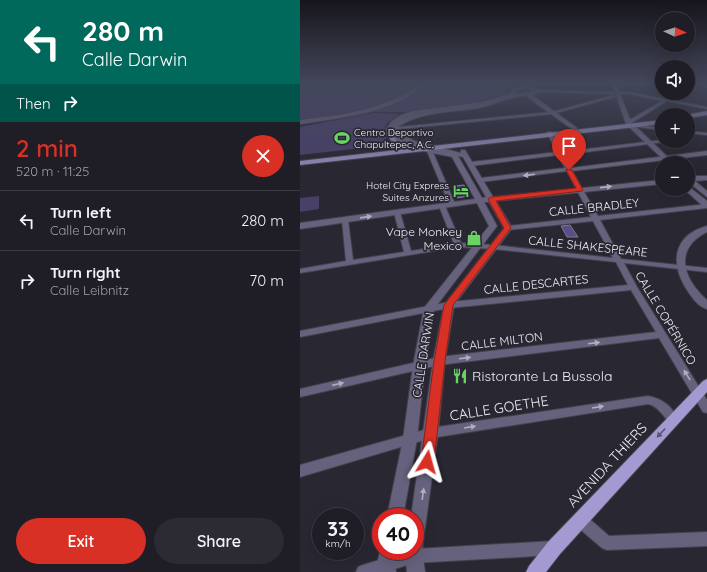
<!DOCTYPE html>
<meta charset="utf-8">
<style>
body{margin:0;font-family:Quicksand,sans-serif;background:#2c2a32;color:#f1f3f6;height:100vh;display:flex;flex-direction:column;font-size:15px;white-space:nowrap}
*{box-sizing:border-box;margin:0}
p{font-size:13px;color:#a1a2a7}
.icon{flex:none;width:22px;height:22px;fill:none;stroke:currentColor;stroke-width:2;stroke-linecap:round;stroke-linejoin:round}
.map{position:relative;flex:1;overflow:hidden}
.details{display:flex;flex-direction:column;background:#1f1d26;width:300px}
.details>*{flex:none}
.top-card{background:#00695c;color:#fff;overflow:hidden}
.needle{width:26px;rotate:94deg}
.fabs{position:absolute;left:355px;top:12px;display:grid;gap:8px}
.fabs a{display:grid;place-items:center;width:40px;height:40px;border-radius:50%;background:#1f1d26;box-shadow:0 4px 16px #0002,0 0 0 1px #3c3b43;font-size:20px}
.speed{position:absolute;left:12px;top:508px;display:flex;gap:8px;font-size:20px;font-weight:700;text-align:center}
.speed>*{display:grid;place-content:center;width:52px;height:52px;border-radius:50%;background:#1f1d26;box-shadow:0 4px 16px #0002,0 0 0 1px #3c3b43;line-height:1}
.speed small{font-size:10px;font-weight:400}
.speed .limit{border:6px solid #d22;background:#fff;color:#111}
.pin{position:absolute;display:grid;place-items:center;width:34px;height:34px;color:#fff;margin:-41px -17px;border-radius:50% 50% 50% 0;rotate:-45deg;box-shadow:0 0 4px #0007}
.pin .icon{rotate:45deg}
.me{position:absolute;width:44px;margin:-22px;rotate:8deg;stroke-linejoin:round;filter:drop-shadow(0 0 3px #0008)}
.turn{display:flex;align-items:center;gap:14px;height:84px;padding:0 16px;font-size:18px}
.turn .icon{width:52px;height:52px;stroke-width:2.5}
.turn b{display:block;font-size:28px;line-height:34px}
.then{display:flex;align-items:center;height:38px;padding:0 16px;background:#0003;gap:8px;font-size:15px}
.round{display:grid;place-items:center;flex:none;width:42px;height:42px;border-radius:21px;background:#2c2a32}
.overview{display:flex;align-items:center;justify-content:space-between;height:68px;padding:0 16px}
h1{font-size:24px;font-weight:600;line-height:30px;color:#d93025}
.primary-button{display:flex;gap:8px;margin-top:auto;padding:8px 16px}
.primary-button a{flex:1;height:46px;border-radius:24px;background:#d93025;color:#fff;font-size:16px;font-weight:600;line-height:46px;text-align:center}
.primary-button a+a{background:#2c2a32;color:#f1f3f6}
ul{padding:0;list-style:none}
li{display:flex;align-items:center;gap:12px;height:60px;padding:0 16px;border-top:1px solid #3c3b43}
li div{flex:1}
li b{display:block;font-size:15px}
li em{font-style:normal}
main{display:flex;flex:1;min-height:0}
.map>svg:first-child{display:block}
.green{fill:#484068}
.building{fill:#5a4d88;stroke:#7e7c8a}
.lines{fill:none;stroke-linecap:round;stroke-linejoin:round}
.minor-casing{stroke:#44424d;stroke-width:2}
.tertiary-casing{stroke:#44424d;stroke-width:2}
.secondary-casing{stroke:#44424d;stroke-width:2}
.primary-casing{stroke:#44424d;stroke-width:2}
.minor{fill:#66627d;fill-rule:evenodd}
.tertiary{fill:#66627d;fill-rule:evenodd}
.secondary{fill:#8981ac;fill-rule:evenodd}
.primary{fill:#a49ad1;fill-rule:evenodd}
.oneway{fill:#b0adbe}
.oneway2{fill:#5a5572}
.route{fill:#d93025;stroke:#8d1f18}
.labels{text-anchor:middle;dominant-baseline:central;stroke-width:3.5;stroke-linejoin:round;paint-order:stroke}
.far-poi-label{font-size:10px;fill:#ecebf3;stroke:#292732;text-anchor:start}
.street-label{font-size:12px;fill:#ecebf3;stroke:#292732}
.poi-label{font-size:12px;fill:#ecebf3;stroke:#292732;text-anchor:end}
.near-poi-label{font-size:14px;fill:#ecebf3;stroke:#292732;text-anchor:start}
.near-street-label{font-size:14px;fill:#ecebf3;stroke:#292732}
</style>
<main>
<section class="details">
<div class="top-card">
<div class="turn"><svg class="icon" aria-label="left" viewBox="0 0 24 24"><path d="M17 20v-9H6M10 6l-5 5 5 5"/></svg><div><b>280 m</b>Calle Darwin</div></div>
<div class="then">Then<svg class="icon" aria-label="right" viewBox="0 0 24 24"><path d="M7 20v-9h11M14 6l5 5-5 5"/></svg></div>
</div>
<div class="overview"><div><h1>2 min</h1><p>520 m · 11:25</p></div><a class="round" style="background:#d93025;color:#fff"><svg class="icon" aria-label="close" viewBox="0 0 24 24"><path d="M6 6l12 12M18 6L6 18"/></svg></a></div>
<ul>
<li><svg class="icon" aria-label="left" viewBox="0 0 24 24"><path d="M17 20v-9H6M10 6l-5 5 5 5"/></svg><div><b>Turn left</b><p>Calle Darwin</p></div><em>280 m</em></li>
<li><svg class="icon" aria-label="right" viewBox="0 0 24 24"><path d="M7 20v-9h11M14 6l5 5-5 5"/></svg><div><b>Turn right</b><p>Calle Leibnitz</p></div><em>70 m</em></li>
</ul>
<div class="primary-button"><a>Exit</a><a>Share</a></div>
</section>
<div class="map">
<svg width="407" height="572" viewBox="0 0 407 572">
<rect width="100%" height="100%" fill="#292732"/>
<g class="green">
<path d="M0,83H119C96,107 33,117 0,121Z"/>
<path d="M127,83H205L210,86L207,88L209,93C166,106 108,116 63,111C86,105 109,101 127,83Z"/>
<path d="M73,113L100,114C82,126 82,126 88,145L0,155V127Z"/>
<path d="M19,196V209L0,212V198Z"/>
</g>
<g class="building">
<path d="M164,185L169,196L157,198L153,186Z"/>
<path d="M270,225L278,237H267L261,226Z"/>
</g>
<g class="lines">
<g class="minor-casing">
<g id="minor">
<path d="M392,83H397L388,88V85Z"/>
<path d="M238,90L313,92L315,93L313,94L237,92Z"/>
<path d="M317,92H329L365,99L375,93H380L370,100L407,107V109L367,101L330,124L362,128V130L330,126L326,124V122L362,101L329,94H318Z"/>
<path d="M314,95L315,97L252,114L89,130L87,129L89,128L252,112Z"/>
<path d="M388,131L407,133V135L388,133Z"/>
<path d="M247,132H251L262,152L362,140V141H366L364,142L263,155L271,168L407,151V155L272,171L298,216L407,204V208L300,220L321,259L407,268V272L324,263L337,287L407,400V413L403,412L359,338L139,365L0,397V389L139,357L356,332L331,290L149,308L0,337V331L149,302L328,285L316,262L193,249L158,247L0,273V269L46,261L42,220L45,218L48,220L53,260L104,252L94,212L97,210L100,212L111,251L154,244L139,206L142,204L145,206L161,243L193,245L313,258L293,221L208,230L205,228L208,226L291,217L267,171L181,182L178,180L181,178L265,168L258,155L171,166L168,164L171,162L257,152L247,133Z"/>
<path d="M121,146L132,150L155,204L154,205H150L149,204L127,151L119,149L118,148Z"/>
<path d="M348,396C363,399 372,406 378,420L377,423C366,427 363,407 348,404L131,438L0,477V465L131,428Z"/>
<path d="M280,513L285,515L309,536L407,532V546L307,550L302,548L275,525L273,520L275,515Z"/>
<path d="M254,541L259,543L261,548L259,553L254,555L114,563L85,572H56L58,567L63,565L108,551H115V549Z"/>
</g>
</g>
<g class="tertiary-casing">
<g id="tertiary">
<path d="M121,83H126C97,113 40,118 0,124V120C42,115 87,110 121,83Z"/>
<path d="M312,83H316L331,122L374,163H367L326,124Z"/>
<path d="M403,83H407V87H405Z"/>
<path d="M226,86L239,89L240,92L232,95L277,128V130H273L226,96C211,96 198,103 184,107C154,113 126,110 99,126V133L115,141L161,153V150H165L193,197L362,180V184L196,201L212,228L154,305L145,361L138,433L122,550L125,572H107L105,551H115V517H111L133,361L144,305L204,228L189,202H184L197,226L134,309L125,366L117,439L103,517H87L103,439L113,366L124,308L189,226L177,203L0,229V223L175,199L152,157C131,152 98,150 86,129L92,121L101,115L113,111L182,102L209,94L213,89ZM226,88L235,91L216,94L217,91ZM158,156L163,157L186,197L182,198Z"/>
<path d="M388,176H407V180L395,181L407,191V197L388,182Z"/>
<path d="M388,186L407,201V207H404L385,190L388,189Z"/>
<path d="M407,226V232C373,249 383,279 407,300V309C399,307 393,299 389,293C370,266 371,236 407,226Z"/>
<path d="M81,547V551H97L95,564L96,572H78L77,564Z"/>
</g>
</g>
<g class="secondary-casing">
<g id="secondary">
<path d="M407,111V115L388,118V115H386Z"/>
<path d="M362,120V124L0,165V161Z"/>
<path d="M87,132H91L101,147L100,148H96L86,133Z"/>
</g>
</g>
<g class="primary-casing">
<path id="primary" d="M407,379V392L260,554L246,572H226L229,566L248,542L403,381Z"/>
</g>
<use href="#minor" class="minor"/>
<use href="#tertiary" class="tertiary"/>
<use href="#secondary" class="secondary"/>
<use href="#primary" class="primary"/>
</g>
<defs><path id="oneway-solid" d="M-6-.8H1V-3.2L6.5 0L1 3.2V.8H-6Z"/></defs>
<g class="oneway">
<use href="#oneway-solid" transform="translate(229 175) rotate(173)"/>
<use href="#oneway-solid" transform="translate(306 187) rotate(-6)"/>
<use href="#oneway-solid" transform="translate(66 217) rotate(-8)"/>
<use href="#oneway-solid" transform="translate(294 343) rotate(-7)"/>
<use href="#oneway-solid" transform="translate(165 358) rotate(-7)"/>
<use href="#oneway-solid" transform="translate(387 375) rotate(-122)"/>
<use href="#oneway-solid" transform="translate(38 384) rotate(-13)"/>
<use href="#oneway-solid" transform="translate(298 407) rotate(-9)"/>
<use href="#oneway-solid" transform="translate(170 427) rotate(-9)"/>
<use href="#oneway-solid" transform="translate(123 494) rotate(-82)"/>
</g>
<use class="oneway2" href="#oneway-solid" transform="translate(361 433) rotate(133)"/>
<linearGradient id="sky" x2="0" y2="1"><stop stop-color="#17151c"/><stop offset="0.51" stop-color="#43475a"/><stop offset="1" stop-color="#43475a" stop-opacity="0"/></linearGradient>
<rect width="407" height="163" fill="url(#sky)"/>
<path class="route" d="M267,169L272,170L283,190L282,191L196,201L211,228L153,305L145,361L134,462L132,466L127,468L123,466L121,462L134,361L144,305L204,228L188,199L192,197L276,188L266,170Z"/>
<defs>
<g id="stadium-bare" transform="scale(1.2)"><path d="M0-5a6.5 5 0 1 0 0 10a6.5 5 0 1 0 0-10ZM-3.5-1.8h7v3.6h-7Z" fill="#6ad363" stroke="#292732" stroke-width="2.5" paint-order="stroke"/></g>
<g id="hotel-bare" transform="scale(1.2)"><path d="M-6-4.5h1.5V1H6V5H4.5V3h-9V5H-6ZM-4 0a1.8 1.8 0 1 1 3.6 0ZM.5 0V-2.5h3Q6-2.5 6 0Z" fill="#6ad363" stroke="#292732" stroke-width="2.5" paint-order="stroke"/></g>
<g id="shop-bare" transform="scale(1.2)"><path d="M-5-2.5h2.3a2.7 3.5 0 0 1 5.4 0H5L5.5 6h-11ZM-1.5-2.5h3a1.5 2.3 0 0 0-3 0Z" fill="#6ad363" stroke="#292732" stroke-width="2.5" paint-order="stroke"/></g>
<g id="restaurant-bare" transform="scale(1.2)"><path d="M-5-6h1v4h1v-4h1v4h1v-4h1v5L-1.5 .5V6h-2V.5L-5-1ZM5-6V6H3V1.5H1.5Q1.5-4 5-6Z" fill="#6ad363" stroke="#292732" stroke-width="2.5" paint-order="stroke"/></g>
</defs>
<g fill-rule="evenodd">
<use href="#stadium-bare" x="42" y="138"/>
<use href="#hotel-bare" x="161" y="191"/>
<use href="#shop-bare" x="174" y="238"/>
<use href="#restaurant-bare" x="160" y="376"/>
</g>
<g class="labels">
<g class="far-poi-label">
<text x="54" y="132">Centro Deportivo<tspan x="54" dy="12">Chapultepec, A.C.</tspan></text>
<text x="149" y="185" text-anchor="end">Hotel City Express<tspan x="149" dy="12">Suites Anzures</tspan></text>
</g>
<g class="street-label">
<text transform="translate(294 207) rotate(-6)">CALLE BRADLEY</text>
<text transform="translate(288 246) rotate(6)">CALLE SHAKESPEARE</text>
<text transform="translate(236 284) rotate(-6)">CALLE DESCARTES</text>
<text transform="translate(366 318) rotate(59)">CALLE COPÉRNICO</text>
<text transform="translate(202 341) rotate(-7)">CALLE MILTON</text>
<text transform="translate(123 355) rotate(-81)">CALLE DARWIN</text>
</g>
<g class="poi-label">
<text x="162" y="231">Vape Monkey<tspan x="162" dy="14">Mexico</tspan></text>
</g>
<g class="near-poi-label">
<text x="172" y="376">Ristorante La Bussola</text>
</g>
<g class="near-street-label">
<text transform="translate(199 408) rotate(-9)">CALLE GOETHE</text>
<text transform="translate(307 465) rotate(-47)">AVENIDA THIERS</text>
</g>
</g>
</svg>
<div class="fabs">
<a><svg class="needle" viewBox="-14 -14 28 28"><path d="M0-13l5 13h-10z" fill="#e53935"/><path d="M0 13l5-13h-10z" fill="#a1a2a7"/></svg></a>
<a><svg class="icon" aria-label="sound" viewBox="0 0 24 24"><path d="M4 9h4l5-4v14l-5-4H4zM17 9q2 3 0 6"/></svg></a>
<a>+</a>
<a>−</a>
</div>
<div class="speed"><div>33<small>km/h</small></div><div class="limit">40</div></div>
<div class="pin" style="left:269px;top:170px;background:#d93025"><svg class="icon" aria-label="arrive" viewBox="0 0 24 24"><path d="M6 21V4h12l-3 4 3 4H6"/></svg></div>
<svg class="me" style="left:127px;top:462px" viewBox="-20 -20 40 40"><path d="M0-17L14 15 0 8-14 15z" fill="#d93025" stroke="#fff" stroke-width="4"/></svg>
</div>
</main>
